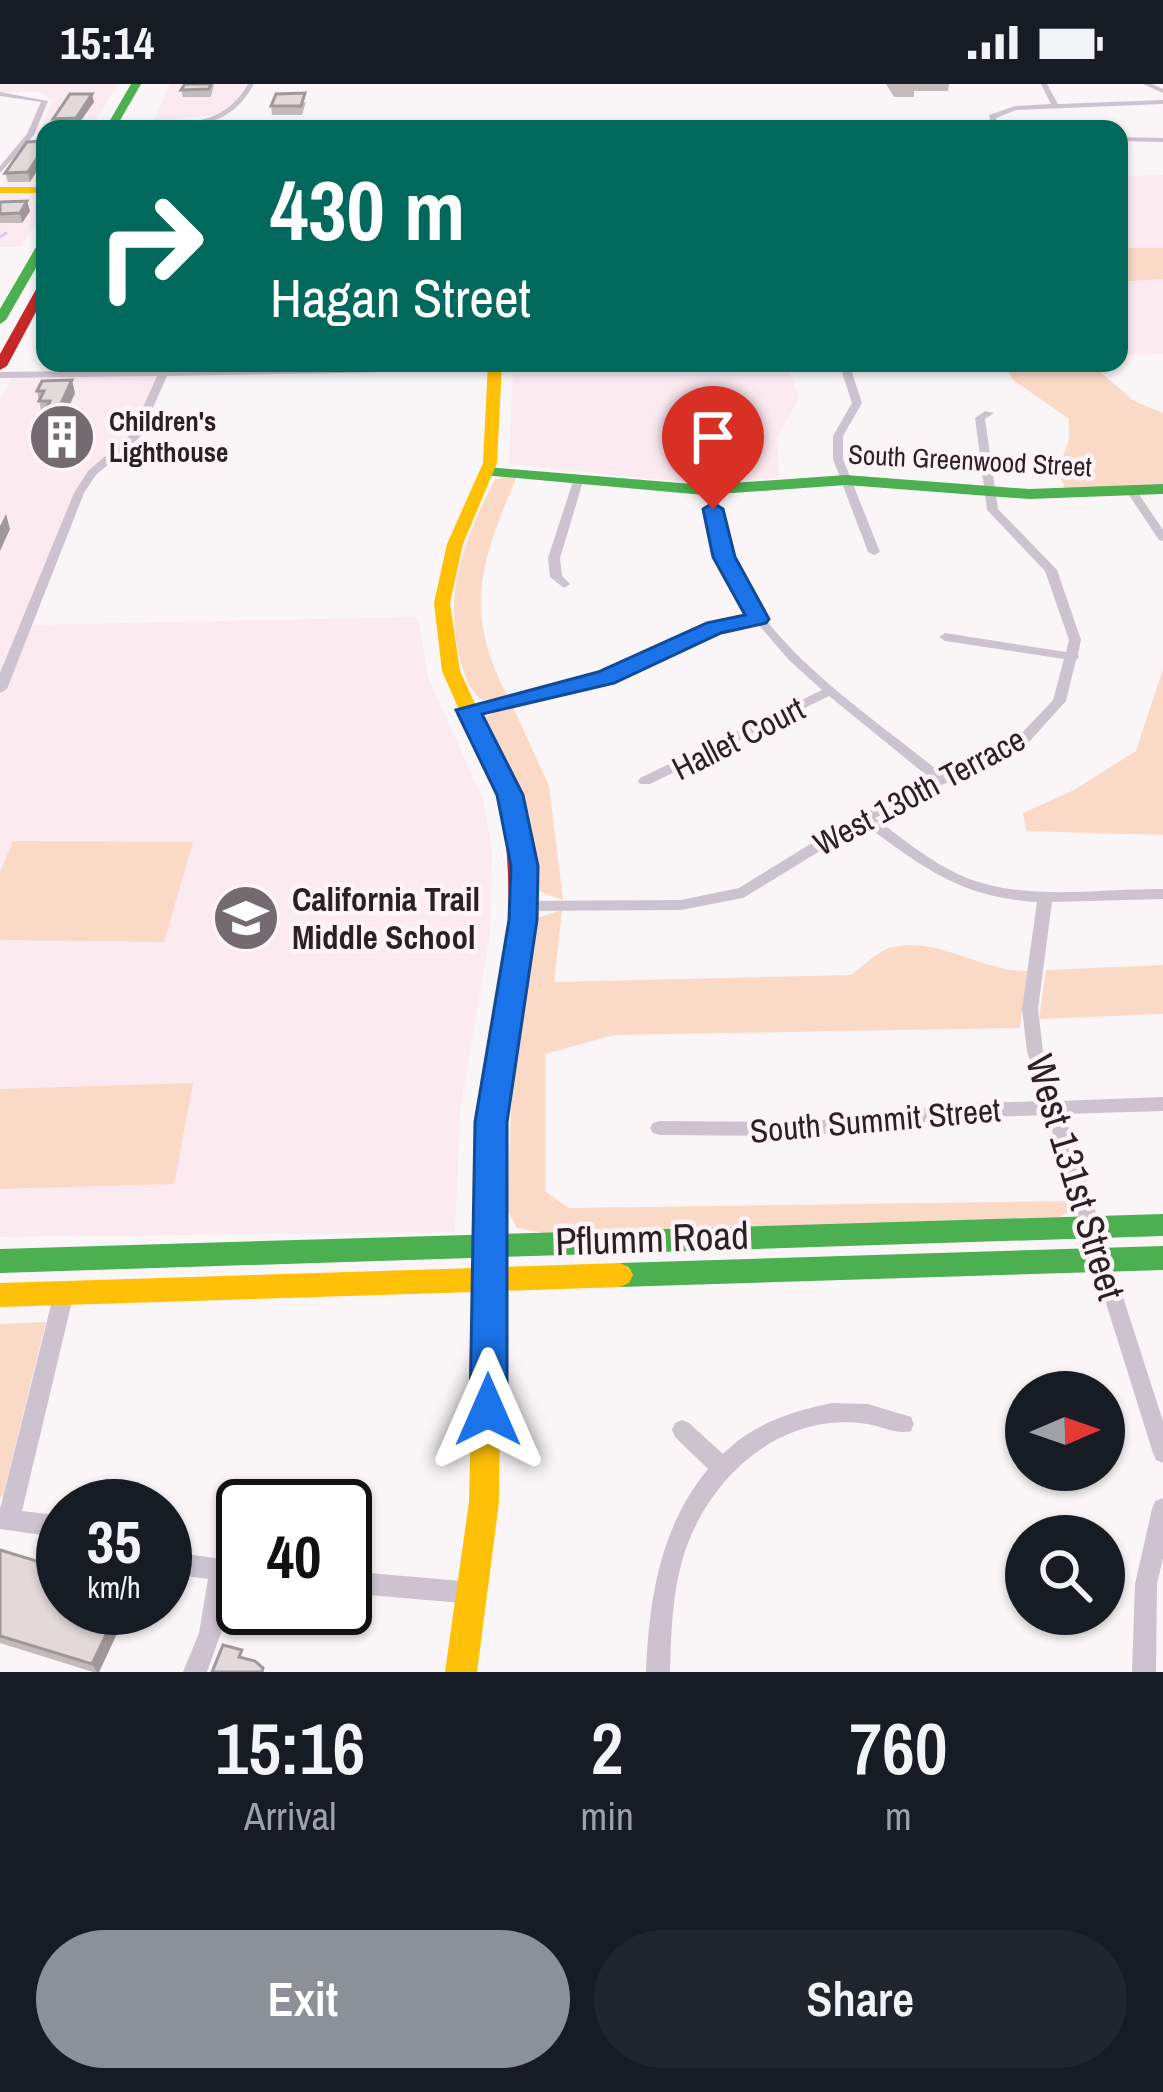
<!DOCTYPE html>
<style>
body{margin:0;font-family:"Archivo Narrow",sans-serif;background:#20242c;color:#f1f3f6;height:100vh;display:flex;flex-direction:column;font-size:45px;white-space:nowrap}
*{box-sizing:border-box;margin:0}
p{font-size:39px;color:#9ea1a6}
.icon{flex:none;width:66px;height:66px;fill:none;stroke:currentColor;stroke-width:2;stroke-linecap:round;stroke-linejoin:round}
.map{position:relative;height:1588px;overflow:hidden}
.side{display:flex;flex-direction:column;background:#171b24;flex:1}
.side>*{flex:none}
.hud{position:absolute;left:36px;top:36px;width:1092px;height:252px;border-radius:24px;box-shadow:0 3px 9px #0004;background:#00695c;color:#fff;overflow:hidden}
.needle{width:78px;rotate:88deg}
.controls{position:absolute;left:1005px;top:1287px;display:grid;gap:24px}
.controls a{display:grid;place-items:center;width:120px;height:120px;border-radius:50%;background:#171b24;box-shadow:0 3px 9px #0004;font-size:60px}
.speed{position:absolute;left:36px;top:1395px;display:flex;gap:24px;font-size:60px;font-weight:700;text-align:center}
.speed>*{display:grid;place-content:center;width:156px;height:156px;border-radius:50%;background:#171b24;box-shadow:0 3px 9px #0004;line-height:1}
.speed small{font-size:30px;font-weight:400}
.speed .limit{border:6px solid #111;border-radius:18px;background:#fff;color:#111}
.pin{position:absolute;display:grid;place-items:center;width:102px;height:102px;color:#fff;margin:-123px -51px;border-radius:50% 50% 50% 0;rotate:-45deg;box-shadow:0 0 12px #0007}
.pin .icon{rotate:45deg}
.me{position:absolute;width:132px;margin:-66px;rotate:0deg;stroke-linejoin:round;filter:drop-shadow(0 0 9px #0008)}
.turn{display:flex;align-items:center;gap:42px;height:252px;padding:0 36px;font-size:54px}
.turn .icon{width:156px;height:156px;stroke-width:2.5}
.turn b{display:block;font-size:84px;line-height:102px}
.eta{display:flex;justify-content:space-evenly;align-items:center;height:204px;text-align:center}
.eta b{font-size:72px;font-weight:600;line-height:84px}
.primary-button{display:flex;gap:24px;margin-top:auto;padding:24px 36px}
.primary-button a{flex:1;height:138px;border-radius:72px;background:#8c9099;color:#fff;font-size:48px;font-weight:600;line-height:138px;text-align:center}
.primary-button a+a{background:#20242c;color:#f1f3f6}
.status{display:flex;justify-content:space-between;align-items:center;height:84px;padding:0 60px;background:#171b24;direction:ltr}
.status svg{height:33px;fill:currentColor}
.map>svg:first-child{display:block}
.built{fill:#fceaf1}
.green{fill:#fad9c7}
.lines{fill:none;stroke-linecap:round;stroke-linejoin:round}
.stream{stroke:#d1c8fc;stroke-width:3}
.street{fill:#cdc3ce;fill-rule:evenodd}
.fast{fill:#4caf50;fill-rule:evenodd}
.slow{fill:#ffc107;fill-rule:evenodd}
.jam{fill:#c62828;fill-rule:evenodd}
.wall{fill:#c3bbbb}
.shaded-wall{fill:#9f9899}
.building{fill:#e3d9da;stroke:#9f9899;stroke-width:3}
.route{fill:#1a73e8;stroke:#114b97;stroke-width:3}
.labels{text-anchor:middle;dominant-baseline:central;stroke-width:9;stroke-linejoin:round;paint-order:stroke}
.far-poi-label{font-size:27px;font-weight:bold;fill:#2d1f25;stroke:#fcf4f7;text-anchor:start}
.far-street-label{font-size:27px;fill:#2d1f25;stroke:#fcf4f7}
.street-label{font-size:33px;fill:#2d1f25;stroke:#fcf4f7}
.poi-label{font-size:33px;font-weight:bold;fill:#2d1f25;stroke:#fcf4f7;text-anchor:start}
.near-street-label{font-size:39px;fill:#2d1f25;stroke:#fcf4f7}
</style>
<div class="status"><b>15:14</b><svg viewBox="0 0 49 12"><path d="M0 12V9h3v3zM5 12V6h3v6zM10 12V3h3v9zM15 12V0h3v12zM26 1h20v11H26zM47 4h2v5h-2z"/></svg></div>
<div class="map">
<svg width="1163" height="1588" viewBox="0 0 1163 1588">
<rect width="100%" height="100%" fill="#faf6f8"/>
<g class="built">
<path d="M0,0H118L91,45H45V102H2L16,75L39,49L53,15L36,8H0Z"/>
<path d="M170,0H246L229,29L154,37Z"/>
<path d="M1163,91V270L1119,271V92Z"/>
<path d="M45,109V123L21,163H0V110Z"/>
<path d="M786,279L799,314L777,354L779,394L693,399L509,380L513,283Z"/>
<path d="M163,289L141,343L92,389L0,607V315L13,291Z"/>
<path d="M418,533L428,593L483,715L492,767L490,850L460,1027L455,1148L0,1153V613L29,541Z"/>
</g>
<g class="green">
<path d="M1119,164H1163V195L1119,198Z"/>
<path d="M1004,279H1090L1134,317L1163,329V400L1066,407L1058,387L1069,355V335L1013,296Z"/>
<path d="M517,392C481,478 462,525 508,613L482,616C467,605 462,584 458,566C445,502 466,452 495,395Z"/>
<path d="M1163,585V751L1026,747L1023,729L1074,706L1136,667Z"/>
<path d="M512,621L549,702L563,816L538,807L521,706L486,633Z"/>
<path d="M13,757L193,758L164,858L0,856V788Z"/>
<path d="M562,826L554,898L851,891C862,883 877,868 889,864C936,850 981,888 1027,887L1020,944L614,951L545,970V1107L569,1124L1073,1117L1072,1126L1059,1133L545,1149L517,1144L507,1126L513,981L537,834Z"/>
<path d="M1163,881V930L1039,935L1046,886Z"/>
<path d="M193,999L174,1100L0,1105V1005Z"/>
<path d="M46,1238L3,1411L0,1415V1240Z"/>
</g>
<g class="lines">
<path class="stream" d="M0,153L6,149"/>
<g class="street">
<path d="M248,0H254C226,51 183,42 132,41L128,39L132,37C179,38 221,47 248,0Z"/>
<path d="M1041,0H1047L1058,20L1163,16V20L1016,26L996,34L1000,45H992L989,31L1015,22L1051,20Z"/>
<path d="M1143,0H1152L1163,5V9Z"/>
<path d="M0,8L48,17L34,51L0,89V82L27,50L41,18L0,12Z"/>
<path d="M1119,53L1163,54V58L1119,57Z"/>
<path d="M839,279H849L862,319L843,352V375L880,468L874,471L868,468L833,375V352L852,319Z"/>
<path d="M495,281L500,284L498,286L167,292L140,353L96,391L84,409L7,605L0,609V589L74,409L88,387L131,350L157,292L0,294V288Z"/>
<path d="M985,327L994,329L985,335L998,425L1057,486L1081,556L1078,570L1079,573L1076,576L1066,617L1029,658L875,734C902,754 929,777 960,791C1023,819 1096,804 1163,805V815L1052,818L1038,925L1043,967L1059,1017L1163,1013V1027L1064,1030L1163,1337V1379L1156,1376L1153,1369L1047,1031L956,1034L805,1052L659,1051L653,1049L650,1044L653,1039L659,1037L805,1038L956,1020L1042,1017L1027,967L1022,925L1037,818C959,813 924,784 864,740L743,814L681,826L524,827L516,822L524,817L681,816L739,804L859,730L931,695L829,612L650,700H640L638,697L640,694L822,606L789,576L757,539L718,546L611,597L468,630L461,626L468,622L602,591L711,540L752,532L731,499L714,456L707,406L712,403L717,406C722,438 728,467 741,496C778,573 877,636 942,690L1019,652L1053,616L1064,575L945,557L939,553L945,549L1066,568L1069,556L1045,487L987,426L975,334Z"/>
<path d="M579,391L584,394L560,474L562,492L570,500L564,504L550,493L548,474L574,394Z"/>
<path d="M1132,405L1136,406L1163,446V457L1159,456L1127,408Z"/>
<path d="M64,1200L71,1203L74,1209L22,1427L63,1432V1454L0,1445V1425L54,1209L57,1203Z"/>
<path d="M832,1319L868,1320L911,1333L914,1340L911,1347C896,1351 882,1342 867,1340C855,1338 841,1338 830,1339C757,1347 701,1410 682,1477C672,1513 671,1551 670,1588H646C649,1515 660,1443 708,1385L675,1353L672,1346L675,1339L682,1336L689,1339L723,1370C753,1340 792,1327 832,1319Z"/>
<path d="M1163,1414V1474L1157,1500L1156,1588H1132L1135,1500L1152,1425L1155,1417Z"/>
<path d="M165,1467L243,1478V1500L229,1498L221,1549L207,1588H183L199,1549L208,1495L165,1489Z"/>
<path d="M345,1487L474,1498L482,1501L485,1509L482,1517L474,1520L345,1509Z"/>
</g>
<g class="fast">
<path d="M131,0H141L115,45H105Z"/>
<path d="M45,102V108L33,105L34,103Z"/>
<path d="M45,154V168L6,236L0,240V225L39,158Z"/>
<path d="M487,383L704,401L846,391L1029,405L1163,400V410L1029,415L846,401L704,411L482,391V385Z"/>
<path d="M1163,1130V1152L0,1189V1165Z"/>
<path d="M1163,1162V1186L620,1203L611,1199L607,1191L611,1183L620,1179Z"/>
</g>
<g class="slow">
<rect x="0" y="103" width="45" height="6"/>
<path d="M488,279H502L497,379L463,460L450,519L460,587L522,723L512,730L502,723L442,587L434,519L447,460L483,379Z"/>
<path d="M490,1076L499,1080L503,1087L502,1183L620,1179L629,1183L633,1191L629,1199L620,1203L501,1207L499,1418L477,1588H445L469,1418L474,1208L0,1223V1199L475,1184L477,1087L481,1080Z"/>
</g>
<g class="jam">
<path d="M45,196V211L7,282L0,286V270L39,200Z"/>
<path d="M512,716L522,723C526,754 531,785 530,816C530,907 507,996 503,1087L499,1094L490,1098L481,1094C467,1061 501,909 506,863C511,816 508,770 502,723Z"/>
</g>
</g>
<g class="wall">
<path d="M214,0L211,13H183L181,6Z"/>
<path d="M886,0H949L948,7H914V13H894Z"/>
<path d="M94,18L77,42H55L53,35Z"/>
<path d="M306,18L302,31H272L271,22Z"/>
<path d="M27,58L30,98H8L5,89Z"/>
<path d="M27,117L30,127L22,139H0V118Z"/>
<path d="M37,307L75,309L67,326L84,339V345L72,367L37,368L33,355L44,331H42Z"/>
<path d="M0,1466L63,1524H129L99,1588H93L0,1559Z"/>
</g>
<g class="shaded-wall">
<path d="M92,10L94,18L77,42L76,34Z"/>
<path d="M45,62V74L30,98L28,88Z"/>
<path d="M27,117L30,127L22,139L20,129Z"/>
<path d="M72,296L75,309L61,340L58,326Z"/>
<path d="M81,326L84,345L72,367L68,353Z"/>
<path d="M6,430L10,445L0,467V442Z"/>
<path d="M119,1524H129L99,1588H97L92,1580Z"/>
</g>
<g class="building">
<path d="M185,0H211L209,5L181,6Z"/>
<path d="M305,9L301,22H271L276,10Z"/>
<path d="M70,10H92L76,34L53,35Z"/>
<path d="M45,57V62L28,88L5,89L27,58Z"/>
<path d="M27,117L20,129L0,130V118Z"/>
<path d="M72,296L58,326H81V332L68,353L33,355L50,317H39L44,307H37L42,297Z"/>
<path d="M0,1466L63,1485V1524H119L92,1580L0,1552Z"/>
<path d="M223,1561L242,1566L239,1573L255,1577L263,1584L262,1588H212Z"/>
</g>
<path class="route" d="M713,419L723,425L735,473L769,535L766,539L721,549L614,599L482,630L523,711L538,782L537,836L507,1038V1326L502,1338L488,1343L475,1338L470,1326L475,1038L509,836L511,782L497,711L456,626L598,588L707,539L745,531L713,473L703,425Z"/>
<defs>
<g id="building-disc" transform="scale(3.45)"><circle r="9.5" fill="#756a6f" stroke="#fcf4f7"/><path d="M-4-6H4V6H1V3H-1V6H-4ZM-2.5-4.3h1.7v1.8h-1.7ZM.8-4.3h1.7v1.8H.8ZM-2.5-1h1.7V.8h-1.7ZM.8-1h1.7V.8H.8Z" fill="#fff"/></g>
<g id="school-disc" transform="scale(3.45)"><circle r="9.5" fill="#756a6f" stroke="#fcf4f7"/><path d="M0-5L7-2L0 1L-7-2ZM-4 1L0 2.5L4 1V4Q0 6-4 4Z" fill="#fff"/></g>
</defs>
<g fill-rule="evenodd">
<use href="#building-disc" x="62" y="353"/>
<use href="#school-disc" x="246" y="834"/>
</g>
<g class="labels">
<g class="far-poi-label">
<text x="109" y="337">Children's<tspan x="109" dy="31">Lighthouse</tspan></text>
</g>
<g class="far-street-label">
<text transform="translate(970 376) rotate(3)">South Greenwood Street</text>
</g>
<g class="street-label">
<text transform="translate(738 654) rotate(-27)">Hallet Court</text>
<text transform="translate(919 707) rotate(-28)">West 130th Terrace</text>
<text transform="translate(875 1036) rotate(-5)">South Summit Street</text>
</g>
<g class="poi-label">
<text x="292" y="815">California Trail<tspan x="292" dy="38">Middle School</tspan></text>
</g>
<g class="near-street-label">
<text transform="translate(1076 1093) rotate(73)">West 131st Street</text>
<text transform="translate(652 1154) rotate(-2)">Pflumm Road</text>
</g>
</g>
</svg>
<div class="controls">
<a><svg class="needle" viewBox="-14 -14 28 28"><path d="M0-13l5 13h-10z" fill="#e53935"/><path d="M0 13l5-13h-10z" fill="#9ea1a6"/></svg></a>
<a><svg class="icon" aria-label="search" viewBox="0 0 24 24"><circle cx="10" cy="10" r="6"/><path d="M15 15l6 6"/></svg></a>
</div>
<div class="speed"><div>35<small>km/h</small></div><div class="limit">40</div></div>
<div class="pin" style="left:713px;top:425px;background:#d93025"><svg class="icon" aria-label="arrive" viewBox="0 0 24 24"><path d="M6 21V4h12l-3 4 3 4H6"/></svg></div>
<svg class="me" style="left:488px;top:1326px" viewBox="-20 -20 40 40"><path d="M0-17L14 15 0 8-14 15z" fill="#1a73e8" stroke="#fff" stroke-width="4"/></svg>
<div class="hud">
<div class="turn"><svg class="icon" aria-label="right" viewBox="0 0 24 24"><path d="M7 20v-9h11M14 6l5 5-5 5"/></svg><div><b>430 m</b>Hagan Street</div></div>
</div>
</div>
<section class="side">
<div class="eta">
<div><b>15:16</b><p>Arrival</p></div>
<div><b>2</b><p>min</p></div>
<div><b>760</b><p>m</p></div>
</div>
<div class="primary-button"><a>Exit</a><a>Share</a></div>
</section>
